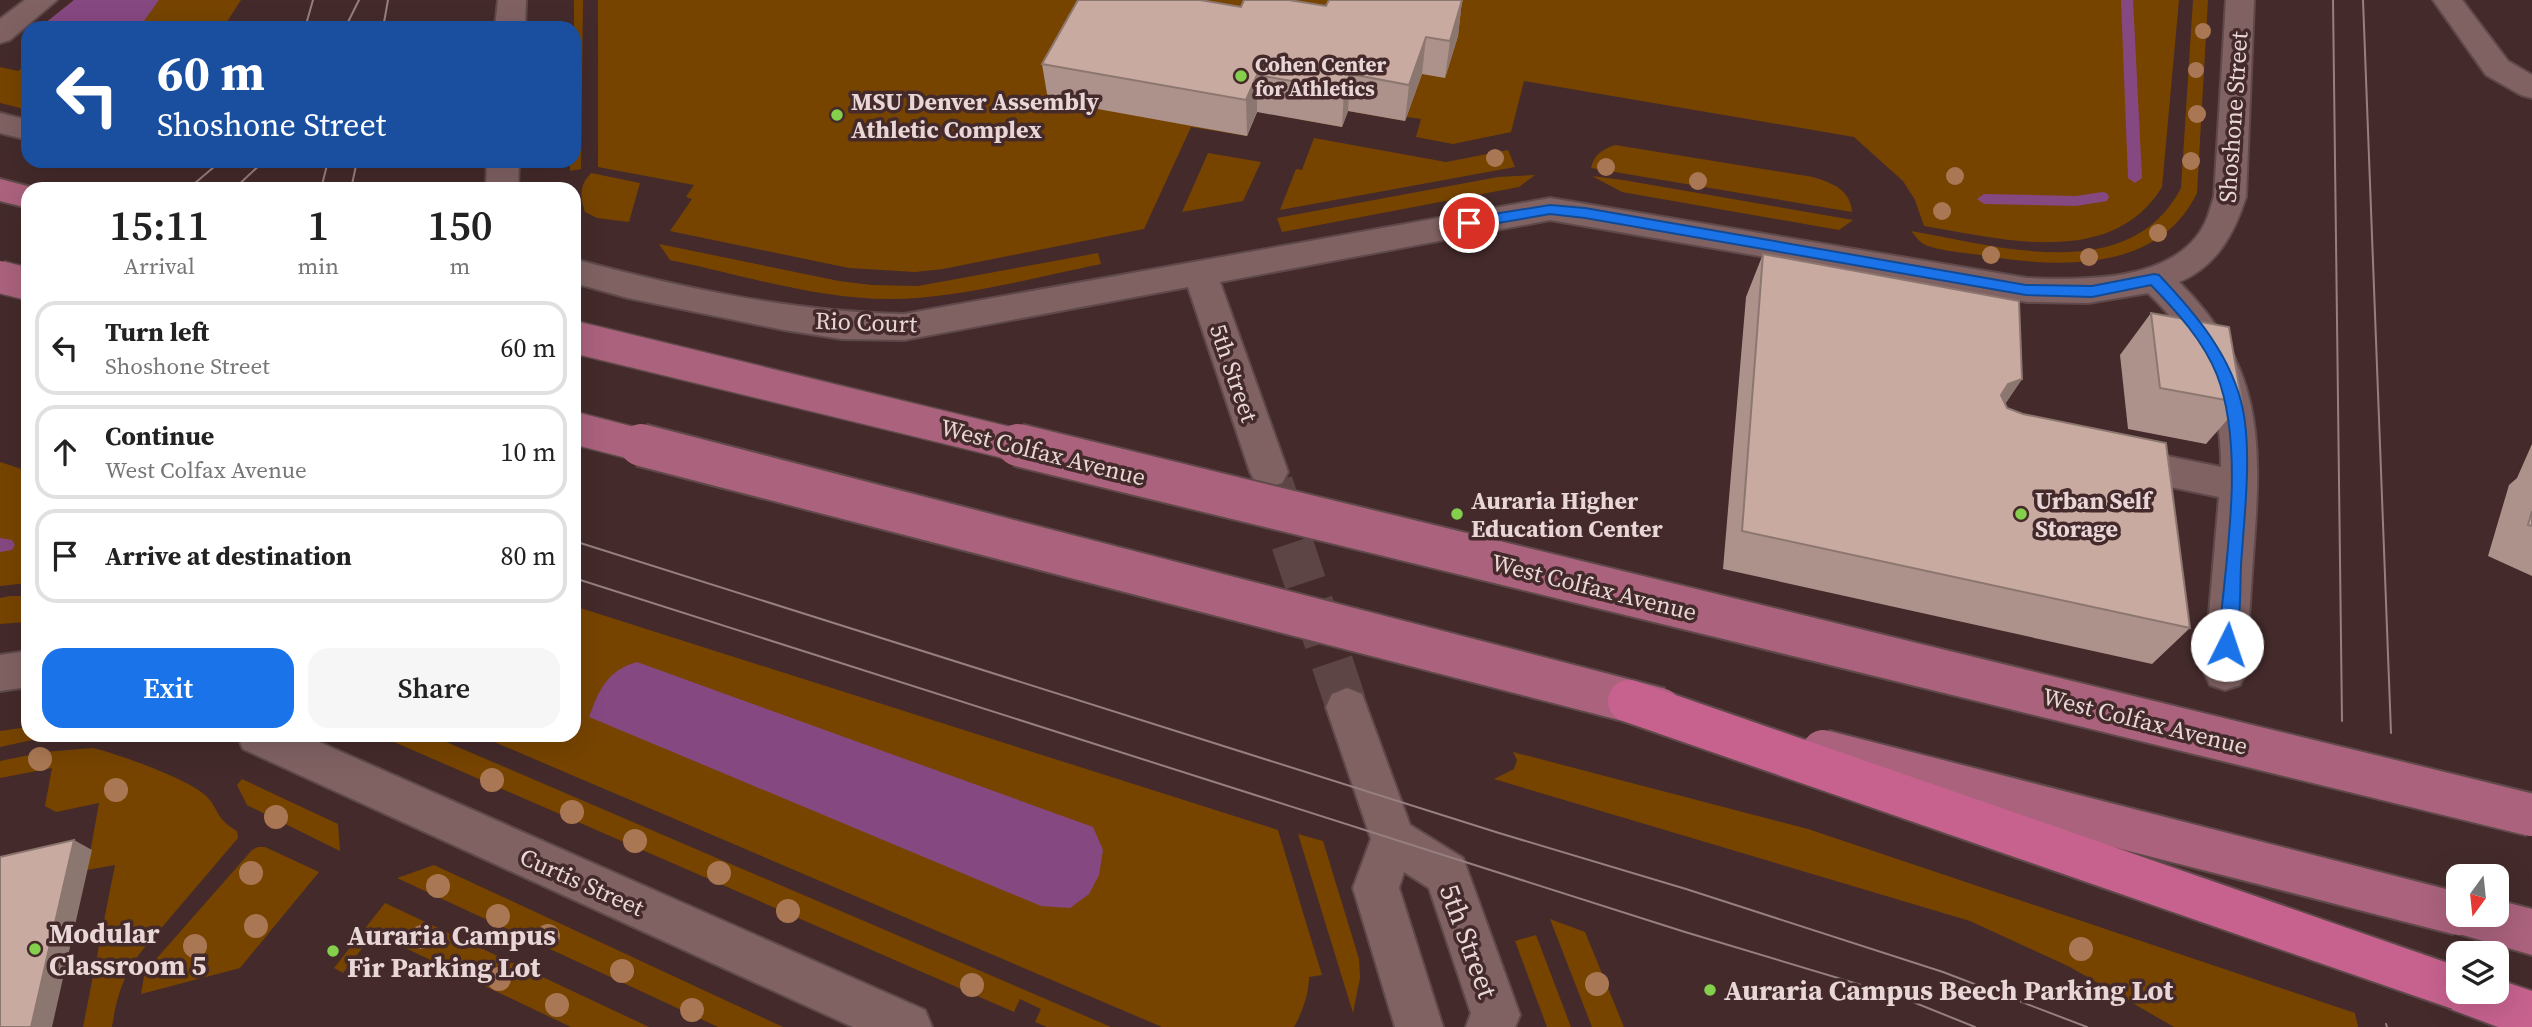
<!DOCTYPE html>
<style>
body{margin:0;font-family:"Source Serif 4",serif;background:#f6f6f6;color:#222;height:100vh;display:flex;flex-direction:column;font-size:26px;white-space:nowrap}
*{box-sizing:border-box;margin:0}
p{font-size:23px;color:#767676}
.icon{flex:none;width:38px;height:38px;fill:none;stroke:currentColor;stroke-width:2;stroke-linecap:round;stroke-linejoin:round}
.map{position:relative;flex:1;overflow:hidden}
.details{position:absolute;left:21px;top:182px;width:560px;height:560px;display:flex;flex-direction:column;background:#fff;border-radius:21px;box-shadow:0 7px 28px #0002}
.details>*{flex:none}
.top-card{position:absolute;left:21px;top:21px;width:560px;height:147px;border-radius:21px;box-shadow:0 7px 28px #0002;background:#1a4fa0;color:#fff;overflow:hidden}
.needle{width:46px;rotate:195deg}
.fabs{position:absolute;left:2446px;top:864px;display:grid;gap:14px}
.fabs a{display:grid;place-items:center;width:63px;height:63px;border-radius:14px;background:#fff;box-shadow:0 7px 28px #0002;font-size:35px}
.pin{position:absolute;display:grid;place-items:center;width:60px;height:60px;color:#fff;margin:-30px;border:4px solid #fff;border-radius:50%;box-shadow:0 2px 7px #0007}
.me{position:absolute;width:77px;margin:-38px;rotate:4deg;stroke-linejoin:round;filter:drop-shadow(0 0 5px #0008)}
.turn{display:flex;align-items:center;gap:24px;height:147px;padding:0 21px;font-size:32px}
.turn .icon{width:91px;height:91px;stroke-width:2.5}
.turn b{display:block;font-size:49px;line-height:60px}
.eta{display:flex;justify-content:space-evenly;align-items:center;height:119px;text-align:center}
.eta b{font-size:42px;font-weight:600;line-height:49px}
.primary-button{display:flex;gap:14px;margin-top:auto;padding:14px 21px}
.primary-button a{flex:1;height:80px;border-radius:21px;background:#1a73e8;color:#fff;font-size:28px;font-weight:600;line-height:80px;text-align:center}
.primary-button a+a{background:#f6f6f6;color:#222}
ul{padding:0;list-style:none}
li{display:flex;align-items:center;gap:21px;height:94px;margin:0 14px 10px;padding:0 7px;border:4px solid #e0e0e0;border-radius:21px}
li div{flex:1}
li b{display:block;font-size:26px}
li em{font-style:normal}
.map>svg:first-child{display:block}
.green{fill:#740}
.water{fill:#864881}
.lines{fill:none;stroke-linecap:round;stroke-linejoin:round}
.stream{fill:#864881;fill-rule:evenodd}
.minor-tunnel{stroke:#5d4445;stroke-width:42;stroke-dasharray:42 21;stroke-linecap:butt}
.minor-casing{stroke:#5f494a;stroke-width:4}
.major-casing{stroke:#5f494a;stroke-width:4}
.highway-casing{stroke:#5f494a;stroke-width:4}
.minor{fill:#806263;fill-rule:evenodd}
.major{fill:#ab627d;fill-rule:evenodd}
.highway{fill:#c7628f;fill-rule:evenodd}
.tram{stroke:#967f80;stroke-width:2}
.major-bridge-far1-casing{stroke:#5f494a;stroke-width:35;stroke-linecap:butt}
.major-bridge-casing{stroke:#5f494a;stroke-width:46;stroke-linecap:butt}
.highway-bridge-casing{stroke:#5f494a;stroke-width:46;stroke-linecap:butt}
.major-bridge-far1{stroke:#ab627d;stroke-width:32}
.major-bridge{stroke:#ab627d;stroke-width:42}
.highway-bridge{stroke:#c7628f;stroke-width:42}
.tree{fill:#a97753}
.wall{fill:#ac928a}
.shaded-wall{fill:#8c7770}
.building{fill:#c8aaa0;stroke:#8c7770;stroke-width:2}
.route{fill:#1a73e8;stroke:#114b97;stroke-width:2}
.poi-dot{fill:#84d04d;stroke:#442a2b;stroke-width:2.5}
.labels{text-anchor:middle;dominant-baseline:central;stroke-width:7;stroke-linejoin:round;paint-order:stroke}
.far-poi-label{font-size:21px;font-weight:bold;fill:#e9d7d7;stroke:#442a2b;text-anchor:start}
.poi-label{font-size:24px;font-weight:bold;fill:#e9d7d7;stroke:#442a2b;text-anchor:start}
.street-label{font-size:24px;fill:#e9d7d7;stroke:#442a2b}
.near-poi-label{font-size:28px;font-weight:bold;fill:#e9d7d7;stroke:#442a2b;text-anchor:start}
.near-street-label{font-size:28px;fill:#e9d7d7;stroke:#442a2b}
</style>
<div class="map">
<svg width="2532" height="1027" viewBox="0 0 2532 1027">
<rect width="100%" height="100%" fill="#442a2b"/>
<g class="green">
<path d="M74,0H241L223,28H39Z"/>
<path d="M574,0H583L581,169L570,171V161H574Z"/>
<path d="M598,0H2179L2162,187C2112,269 2002,239 1924,226L1915,200L1903,181L1854,137L1524,81L1511,132L1453,144L1416,137L1421,119L1407,117L1405,121L1348,111L1342,127L1297,119L1303,103L1264,96L1247,136L1191,127L1144,229L943,269L915,272L849,268L670,231L692,199L686,197L694,185L598,167Z"/>
<path d="M2193,0H2208L2197,193C2158,274 2055,268 1980,255C1967,253 1931,250 1922,243C1918,240 1915,235 1911,231C1997,246 2130,287 2181,188Z"/>
<path d="M28,63V110L0,103V67L18,71Z"/>
<path d="M1314,138L1446,162L1508,150L1515,167L1280,210L1296,169L1302,170Z"/>
<path d="M1615,145L1813,177C1832,183 1850,189 1852,212L1591,168C1594,154 1602,150 1615,145Z"/>
<path d="M1208,153L1261,162L1243,201L1182,212Z"/>
<path d="M591,173L640,183L629,222L597,218L585,212C580,196 579,186 591,173Z"/>
<path d="M1535,175L1519,187L1282,232L1277,218L1498,177Z"/>
<path d="M1592,176L1623,180L1853,220L1839,230L1622,192Z"/>
<path d="M659,244L839,281L872,285L918,286L1098,253L1101,264C1037,277 955,299 890,299C817,299 742,275 670,260Z"/>
<path d="M0,462L28,471V583L0,586Z"/>
<path d="M10,596H28V622L0,624V598Z"/>
<path d="M574,606L1278,830L1322,975L1309,977C1309,994 1302,1013 1294,1027H1162L478,735H574Z"/>
<path d="M28,727V735H56L0,747V731Z"/>
<path d="M378,735H430L1111,1027H1047L1035,1022L1041,1009L1020,999L1014,1012Z"/>
<path d="M93,748C116,753 190,780 205,795C220,809 214,818 237,831L238,838L140,953C122,979 117,996 112,1027H83L115,865L87,870L99,803L56,812L45,806L52,768L0,778V761L44,752Z"/>
<path d="M1513,752L1808,829L2355,1013L2358,1027H2174L2070,967L1970,921L1494,779L1514,769L1517,760Z"/>
<path d="M242,779L338,824L340,851L247,805L237,785Z"/>
<path d="M1298,834L1323,841L1359,959L1360,978L1353,1013Z"/>
<path d="M258,847H265L319,872L240,968L141,994L144,976L150,966L252,850Z"/>
<path d="M434,865L783,1027H718L397,878Z"/>
<path d="M385,903L649,1027H571L374,933L343,973L334,968Z"/>
<path d="M1550,919L1585,932L1624,1027H1592Z"/>
<path d="M1536,935L1571,1027H1547L1515,941Z"/>
</g>
<g class="water">
<path d="M74,0H159L139,28H39Z"/>
<path d="M637,662L1093,827L1103,850L1099,875L1089,894L1070,908L1041,906L589,717C599,689 608,670 637,662Z"/>
</g>
<g class="lines">
<g class="stream">
<path d="M2121,0H2133L2142,178L2135,183L2128,178Z"/>
<path d="M2102,192L2107,193L2109,197L2107,201L2076,206L1984,204L1977,199L1984,194L2076,196Z"/>
<path d="M0,538L12,540L15,545L12,550L0,552Z"/>
</g>
<path class="minor-tunnel" d="M1272,483L1347,707"/>
<g class="minor-casing">
<g id="minor">
<path d="M25,0H57L10,40L0,43V19Z"/>
<path d="M498,0H526L525,28H495Z"/>
<path d="M2226,0H2254L2246,197C2234,234 2217,266 2179,282C2261,364 2262,435 2254,544C2251,586 2248,629 2246,672L2240,685L2225,690L2210,685L2204,672L2219,497L2117,476L2104,472L2098,461L2104,450L2117,446L2221,467C2222,399 2198,340 2148,293L2088,303L2027,302L1550,220L1220,282L1288,472L1282,483L1269,487L1256,483L1250,472L1188,287L904,340L842,339L784,330L628,298L574,283V259C681,288 793,312 904,314L1550,198L2027,278C2082,280 2176,283 2205,223C2209,215 2211,205 2214,197Z"/>
<path d="M2433,0H2462L2508,61L2532,75V98L2521,95L2486,75Z"/>
<path d="M0,113L28,120V140L0,133Z"/>
<path d="M487,161H519L518,189H486Z"/>
<path d="M28,651V687L0,691V655Z"/>
<path d="M1347,688L1362,694L1410,825L1463,858L1520,1015L1515,1027H1466L1471,1013L1429,888L1404,872L1399,888L1443,1027H1395L1353,888L1371,839L1326,707L1332,694Z"/>
<path d="M237,735H303L925,1010L932,1027H853L243,749Z"/>
</g>
</g>
<g class="major-casing">
<g id="major">
<path d="M0,179L39,189H28V208L0,201Z"/>
<path d="M2459,895V915H2497V900L2532,909V955L2449,931L2442,915L2449,899Z"/>
</g>
</g>
<g class="highway-casing">
<path id="highway" d="M2459,972V992H2497V979L2532,991V1027H2498L2450,1009L2443,992L2450,975Z"/>
</g>
<use href="#minor" class="minor"/>
<use href="#major" class="major"/>
<use href="#highway" class="highway"/>
<g class="tram">
<path d="M2333,0L2342,721"/>
<path d="M2363,0L2391,733"/>
<path d="M305,28L313,0"/>
<path d="M345,28L359,0"/>
<path d="M383,28L388,0"/>
<path d="M188,189L221,161"/>
<path d="M234,189L264,161"/>
<path d="M321,189L328,161"/>
<path d="M351,189L357,161"/>
<path d="M574,541L1499,833L1686,889L1943,972L2087,1027"/>
<path d="M574,578L1685,932L1898,996L1975,1027"/>
<path d="M2386,1024L2387,1027"/>
</g>
<g class="major-bridge-far1-casing">
<g id="major-bridge-far1">
<path d="M0,277L28,284"/>
<path d="M574,337L1025,447"/>
<path d="M574,428L648,447"/>
</g>
</g>
<g class="major-bridge-casing">
<g id="major-bridge">
<path d="M641,445L1660,709"/>
<path d="M1018,445L2532,815"/>
<path d="M1823,751L2459,914"/>
</g>
</g>
<g class="highway-bridge-casing">
<path id="highway-bridge" d="M1629,701L2459,989"/>
</g>
<use href="#major-bridge-far1" class="major-bridge-far1"/>
<use href="#major-bridge" class="major-bridge"/>
<use href="#highway-bridge" class="highway-bridge"/>
</g>
<g class="tree">
<circle cx="2203" cy="31" r="8"/>
<circle cx="2196" cy="70" r="8"/>
<circle cx="2197" cy="114" r="9"/>
<circle cx="1495" cy="158" r="9"/>
<circle cx="2191" cy="161" r="9"/>
<circle cx="1606" cy="167" r="9"/>
<circle cx="1955" cy="176" r="9"/>
<circle cx="1698" cy="181" r="9"/>
<circle cx="1942" cy="211" r="9"/>
<circle cx="2158" cy="233" r="9"/>
<circle cx="1991" cy="255" r="9"/>
<circle cx="2089" cy="257" r="9"/>
<circle cx="40" cy="759" r="12"/>
<circle cx="492" cy="780" r="12"/>
<circle cx="116" cy="790" r="12"/>
<circle cx="572" cy="812" r="12"/>
<circle cx="276" cy="817" r="12"/>
<circle cx="635" cy="841" r="12"/>
<circle cx="251" cy="873" r="12"/>
<circle cx="719" cy="873" r="12"/>
<circle cx="438" cy="886" r="12"/>
<circle cx="788" cy="911" r="12"/>
<circle cx="498" cy="916" r="12"/>
<circle cx="256" cy="926" r="12"/>
<circle cx="548" cy="936" r="12"/>
<circle cx="422" cy="937" r="12"/>
<circle cx="195" cy="946" r="12"/>
<circle cx="2081" cy="949" r="12"/>
<circle cx="622" cy="971" r="12"/>
<circle cx="499" cy="979" r="12"/>
<circle cx="1597" cy="984" r="12"/>
<circle cx="972" cy="985" r="12"/>
<circle cx="557" cy="1005" r="12"/>
<circle cx="692" cy="1010" r="12"/>
</g>
<g class="wall">
<path d="M1462,0L1458,36L1445,78L1422,74L1405,121L1348,111L1342,127L1257,112L1247,136L1048,100L1042,64L1241,7L1326,6Z"/>
<path d="M1763,254L2022,379L2005,404L2007,408L2190,628L2152,664L1723,569L1746,297Z"/>
<path d="M2151,313L2242,403L2206,444L2128,429L2120,355Z"/>
<path d="M2532,444V576L2488,556L2509,485L2517,478Z"/>
</g>
<g class="shaded-wall">
<path d="M1462,0L1458,36L1445,78L1450,41Z"/>
<path d="M1426,37L1422,74L1405,121L1409,85Z"/>
<path d="M1350,74L1348,111L1342,127L1344,90Z"/>
<path d="M1257,75V112L1247,136L1246,100Z"/>
<path d="M2022,379L1995,419L1981,425L2008,384Z"/>
<path d="M74,840L92,850L52,1027H31Z"/>
</g>
<g class="building">
<path d="M1078,0H1200L1241,7L1244,0H1289L1326,6L1329,0H1462L1450,41L1426,37L1409,85L1350,74L1344,90L1257,75L1246,100L1042,64Z"/>
<path d="M1763,254L2019,301L2022,379L2008,384L2001,395L2007,408L2023,414L2166,443L2190,628L1742,531Z"/>
<path d="M2151,313L2229,327L2242,403L2160,388Z"/>
<path d="M2532,511V526L2528,525Z"/>
<path d="M74,840L31,1027H0V857Z"/>
</g>
<path class="route" d="M1550,205L1585,208L2026,285L2092,286L2154,274L2159,275C2195,313 2232,356 2243,410C2252,455 2244,519 2241,565C2240,586 2241,634 2233,650L2227,653L2221,650L2218,645C2225,565 2246,450 2217,375C2203,340 2177,312 2151,285L2092,297L2026,295L1585,218L1550,214L1469,228L1462,223L1469,218Z"/>
<g class="poi-dot">
<circle cx="1241" cy="76" r="7"/>
<circle cx="837" cy="115" r="7"/>
<circle cx="1457" cy="514" r="7"/>
<circle cx="2021" cy="514" r="7"/>
<circle cx="35" cy="949" r="7"/>
<circle cx="333" cy="951" r="7"/>
<circle cx="1710" cy="990" r="7"/>
</g>
<g class="labels">
<g class="far-poi-label">
<text x="1255" y="64">Cohen Center<tspan x="1255" dy="24">for Athletics</tspan></text>
</g>
<g class="poi-label">
<text x="851" y="101">MSU Denver Assembly<tspan x="851" dy="28">Athletic Complex</tspan></text>
<text x="1471" y="500">Auraria Higher<tspan x="1471" dy="28">Education Center</tspan></text>
<text x="2035" y="500">Urban Self<tspan x="2035" dy="28">Storage</tspan></text>
</g>
<g class="street-label">
<text transform="translate(2233 117) rotate(-86)">Shoshone Street</text>
<text transform="translate(866 322) rotate(2)">Rio Court</text>
<text transform="translate(1234 373) rotate(71)">5th Street</text>
<text transform="translate(1043 452) rotate(14)">West Colfax Avenue</text>
<text transform="translate(1594 587) rotate(14)">West Colfax Avenue</text>
<text transform="translate(2145 721) rotate(14)">West Colfax Avenue</text>
<text transform="translate(582 882) rotate(24)">Curtis Street</text>
</g>
<g class="near-poi-label">
<text x="49" y="933">Modular<tspan x="49" dy="32">Classroom 5</tspan></text>
<text x="347" y="935">Auraria Campus<tspan x="347" dy="32">Fir Parking Lot</tspan></text>
<text x="1724" y="990">Auraria Campus Beech Parking Lot</text>
</g>
<g class="near-street-label">
<text transform="translate(1469 941) rotate(70)">5th Street</text>
</g>
</g>
</svg>
<div class="fabs">
<a><svg class="needle" viewBox="-14 -14 28 28"><path d="M0-13l5 13h-10z" fill="#e53935"/><path d="M0 13l5-13h-10z" fill="#767676"/></svg></a>
<a><svg class="icon" aria-label="layers" viewBox="0 0 24 24"><path d="M12 4l9 5-9 5-9-5zM3 14l9 5 9-5"/></svg></a>
</div>
<div class="pin" style="left:1469px;top:223px;background:#d93025"><svg class="icon" aria-label="arrive" viewBox="0 0 24 24"><path d="M6 21V4h12l-3 4 3 4H6"/></svg></div>
<svg class="me" style="left:2227px;top:645px" viewBox="-20 -20 40 40"><circle r="19" fill="#fff"/><path d="M0-13L10 11 0 6-10 11z" fill="#1a73e8"/></svg>
<div class="top-card">
<div class="turn"><svg class="icon" aria-label="left" viewBox="0 0 24 24"><path d="M17 20v-9H6M10 6l-5 5 5 5"/></svg><div><b>60 m</b>Shoshone Street</div></div>
</div>
<section class="details">
<div class="eta">
<div><b>15:11</b><p>Arrival</p></div>
<div><b>1</b><p>min</p></div>
<div><b>150</b><p>m</p></div>
</div>
<ul>
<li><svg class="icon" aria-label="left" viewBox="0 0 24 24"><path d="M17 20v-9H6M10 6l-5 5 5 5"/></svg><div><b>Turn left</b><p>Shoshone Street</p></div><em>60 m</em></li>
<li><svg class="icon" aria-label="ahead" viewBox="0 0 24 24"><path d="M12 20V5M6 11l6-6 6 6"/></svg><div><b>Continue</b><p>West Colfax Avenue</p></div><em>10 m</em></li>
<li><svg class="icon" aria-label="arrive" viewBox="0 0 24 24"><path d="M6 21V4h12l-3 4 3 4H6"/></svg><div><b>Arrive at destination</b></div><em>80 m</em></li>
</ul>
<div class="primary-button"><a>Exit</a><a>Share</a></div>
</section>
</div>
